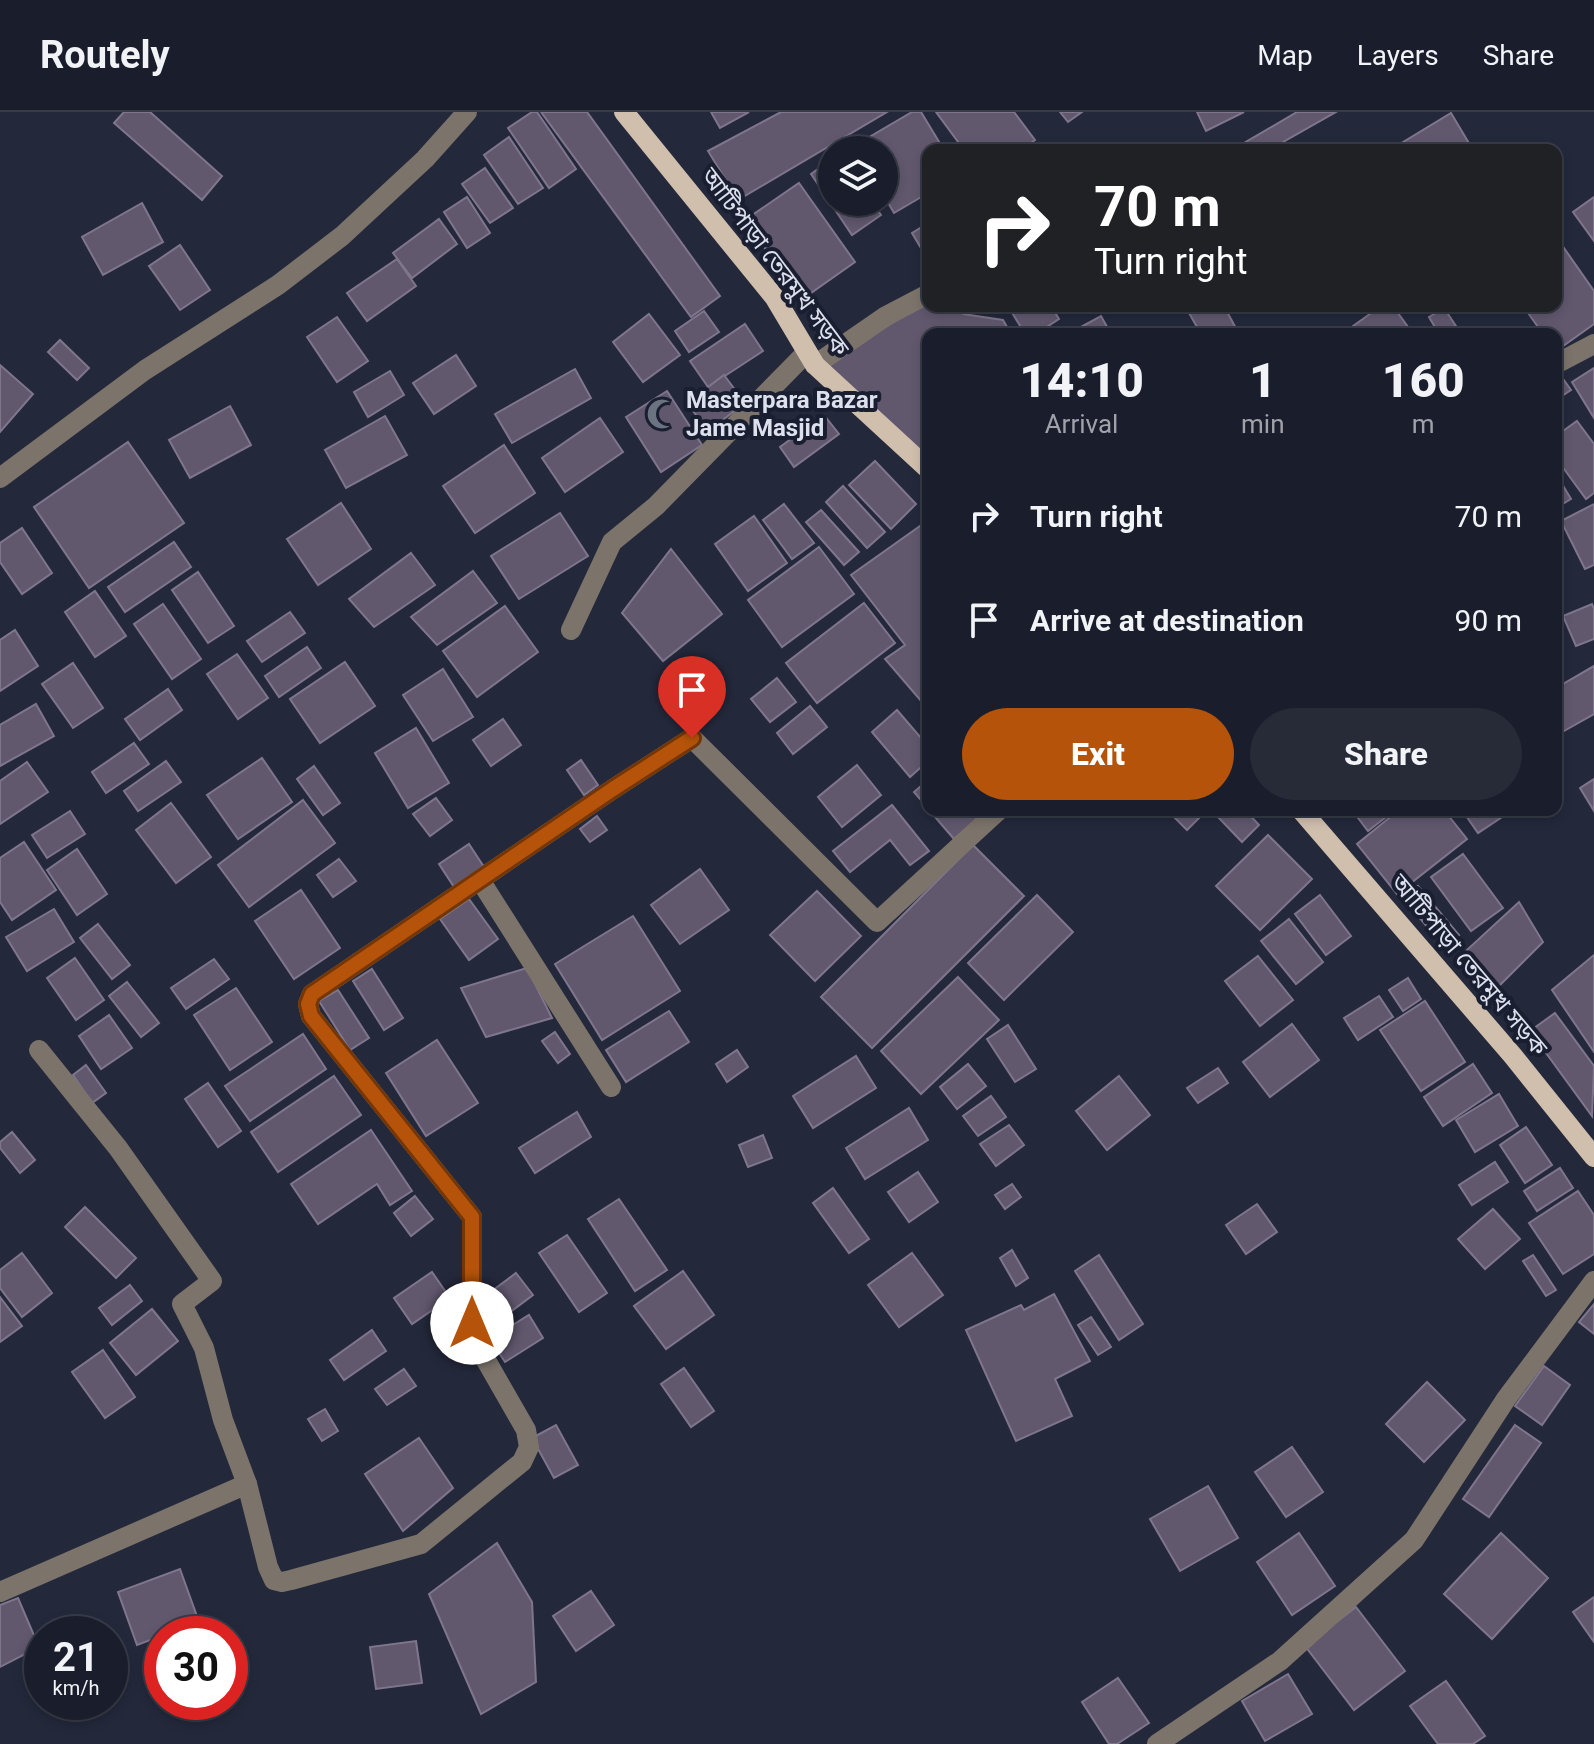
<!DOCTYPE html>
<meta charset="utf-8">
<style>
body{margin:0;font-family:Roboto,"Noto Sans Bengali",sans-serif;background:#272b38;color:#f1f3f6;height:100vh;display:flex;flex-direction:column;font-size:30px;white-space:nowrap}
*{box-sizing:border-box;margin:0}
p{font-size:26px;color:#9fa2a9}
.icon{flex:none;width:44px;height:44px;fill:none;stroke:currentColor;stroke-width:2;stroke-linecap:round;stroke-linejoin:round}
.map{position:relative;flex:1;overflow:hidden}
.sheet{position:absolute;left:922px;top:216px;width:640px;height:488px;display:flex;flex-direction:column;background:#1a1e2c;border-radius:16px;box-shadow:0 4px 12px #0003,0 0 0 2px #383c48}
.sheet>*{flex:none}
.banner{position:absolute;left:922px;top:32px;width:640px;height:168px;border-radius:16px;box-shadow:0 4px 12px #0003,0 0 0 2px #383c48;background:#202124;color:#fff;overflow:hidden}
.controls{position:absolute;left:818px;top:24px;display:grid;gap:16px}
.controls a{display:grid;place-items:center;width:80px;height:80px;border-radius:50%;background:#1a1e2c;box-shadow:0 4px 12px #0003,0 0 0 2px #383c48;font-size:40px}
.speed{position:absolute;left:24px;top:1504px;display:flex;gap:16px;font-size:40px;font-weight:700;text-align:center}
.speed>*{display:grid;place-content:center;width:104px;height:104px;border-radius:50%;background:#1a1e2c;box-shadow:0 4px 12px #0003,0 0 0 2px #383c48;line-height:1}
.speed small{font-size:20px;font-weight:400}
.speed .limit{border:12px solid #d22;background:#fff;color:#111}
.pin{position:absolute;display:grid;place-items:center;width:68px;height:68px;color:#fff;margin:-82px -34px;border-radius:50% 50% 50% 0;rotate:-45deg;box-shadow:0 0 8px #0007}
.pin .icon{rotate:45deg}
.me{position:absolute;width:88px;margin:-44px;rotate:0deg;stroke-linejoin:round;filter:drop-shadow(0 0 6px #0008)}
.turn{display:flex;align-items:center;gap:28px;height:168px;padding:0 40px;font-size:36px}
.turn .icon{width:104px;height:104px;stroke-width:2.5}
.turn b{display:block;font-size:56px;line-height:68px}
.eta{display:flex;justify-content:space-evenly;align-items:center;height:136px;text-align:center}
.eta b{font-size:48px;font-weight:800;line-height:56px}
.button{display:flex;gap:16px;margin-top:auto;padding:16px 40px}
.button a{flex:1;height:92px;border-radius:48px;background:#b45309;color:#fff;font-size:32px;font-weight:800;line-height:92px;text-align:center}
.button a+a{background:#272b38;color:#f1f3f6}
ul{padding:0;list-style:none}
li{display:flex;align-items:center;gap:24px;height:104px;padding:0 40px}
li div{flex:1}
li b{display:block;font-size:30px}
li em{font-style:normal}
header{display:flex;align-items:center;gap:48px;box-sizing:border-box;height:112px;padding:0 40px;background:#1a1e2c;border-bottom:2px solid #383c48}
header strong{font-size:38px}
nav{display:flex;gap:44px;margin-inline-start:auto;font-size:28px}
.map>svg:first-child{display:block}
.building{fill:#61586e;stroke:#7f768d;stroke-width:2}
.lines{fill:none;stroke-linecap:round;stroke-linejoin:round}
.minor{stroke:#7c746b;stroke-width:20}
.major{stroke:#d1bfae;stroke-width:20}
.route-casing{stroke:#753606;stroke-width:20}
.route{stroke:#b45309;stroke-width:14}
.labels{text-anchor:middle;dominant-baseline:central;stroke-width:8;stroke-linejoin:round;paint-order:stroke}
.street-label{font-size:24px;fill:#dde1ee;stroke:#1a1e31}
.poi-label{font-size:24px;font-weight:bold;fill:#dde1ee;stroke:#1a1e31;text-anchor:start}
</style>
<header>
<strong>Routely</strong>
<nav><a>Map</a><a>Layers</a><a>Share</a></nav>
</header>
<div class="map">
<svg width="1594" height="1632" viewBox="0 0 1594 1632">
<rect width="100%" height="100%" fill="#23283b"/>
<g class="building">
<path d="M124,0H150L222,64L202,88L114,11Z"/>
<path d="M532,0H537L576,57L549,76L508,16Z"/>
<path d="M541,0H587L720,184L691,205Z"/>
<path d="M711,0H749L720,16Z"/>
<path d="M781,0H887L738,88L708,39Z"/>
<path d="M912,0H921L944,38H928V81L894,101L884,84V38H857L854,34Z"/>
<path d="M936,0H1014L1035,28L1021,38H964Z"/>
<path d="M1060,0H1082L1068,10Z"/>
<path d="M1197,0H1244L1206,19Z"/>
<path d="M1297,0H1336L1269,38H1232Z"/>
<path d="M1451,1L1470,33L1462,38H1390Z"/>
<path d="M509,25L543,76L518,92L484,43Z"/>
<path d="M832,47V90H872L881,103L852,123L811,62Z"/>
<path d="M485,56L513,96L490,111L462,72Z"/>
<path d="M799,71L855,150L801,188L745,108Z"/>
<path d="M467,85L490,121L467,136L444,100Z"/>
<path d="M1594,85V129L1573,100Z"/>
<path d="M142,91L163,130L103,163L82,125Z"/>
<path d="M439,107L457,132L412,166L393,141Z"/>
<path d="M928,111V148L912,121Z"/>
<path d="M180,133L210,178L180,198L149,154Z"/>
<path d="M1564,136L1594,179V212L1556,239V222H1543L1523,194H1556V142Z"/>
<path d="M397,147L416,174L367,209L347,181Z"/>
<path d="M928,190V194H958L963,202L1003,208L1011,222H928V349L822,252Z"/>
<path d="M1008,194H1051L1059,207L1036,222H1025Z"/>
<path d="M1185,194H1224L1239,222H1201Z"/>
<path d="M1381,194H1393L1413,222H1342Z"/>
<path d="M1444,196L1456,214L1439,222L1429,205Z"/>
<path d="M704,199L719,220L689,240L675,219Z"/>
<path d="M649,202L680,243L643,270L613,230Z"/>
<path d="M1101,204L1111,222H1068Z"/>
<path d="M337,205L368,249L337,270L307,225Z"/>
<path d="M745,212L763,239L708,275L690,249Z"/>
<path d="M60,228L89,256L77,268L48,240Z"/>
<path d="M456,243L476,274L434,302L413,271Z"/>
<path d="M0,253L33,282L0,320Z"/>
<path d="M1594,256V306L1572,270Z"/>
<path d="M575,257L591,286L512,331L495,302Z"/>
<path d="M1556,257L1571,278L1556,288Z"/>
<path d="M390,259L404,283L368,305L354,280Z"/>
<path d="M724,263L745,291L708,319L687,291Z"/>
<path d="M667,279L702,333L661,360L626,305Z"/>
<path d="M230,294L251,333L190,366L169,328Z"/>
<path d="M824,303L839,322L794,355L780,335Z"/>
<path d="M385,304L407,343L346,376L325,338Z"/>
<path d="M600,306L623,340L565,380L542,346Z"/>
<path d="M1577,309L1594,332V381L1586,387L1556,346V324Z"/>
<path d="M128,330L184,411L89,476L34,395Z"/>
<path d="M504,333L535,381L475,421L443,374Z"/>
<path d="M875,349L916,392L891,417L849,373Z"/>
<path d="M1556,362L1571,387L1556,396Z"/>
<path d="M843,374L885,420L867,436L826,390Z"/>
<path d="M341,391L371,437L318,473L287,427Z"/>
<path d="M784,392L814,431L792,447L763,408Z"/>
<path d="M1594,392V453L1585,457L1561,409Z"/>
<path d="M821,398L859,440L844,453L806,410Z"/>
<path d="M560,401L588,444L519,487L491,444Z"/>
<path d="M754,404L787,451L748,479L715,432Z"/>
<path d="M927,409L928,410V597L885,547L905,533L851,463Z"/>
<path d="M22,416L52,461L22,482L0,450V431Z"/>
<path d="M174,430L191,455L125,500L108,475Z"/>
<path d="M819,435L854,482L782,535L748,488Z"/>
<path d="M671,437L722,502L663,549L622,501Z"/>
<path d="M411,441L435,473L374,515L349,487Z"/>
<path d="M473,459L497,491L437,533L411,505Z"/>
<path d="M198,460L234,514L208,531L172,478Z"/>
<path d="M1556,472L1563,487L1556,491Z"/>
<path d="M95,479L126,524L95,545L65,500Z"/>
<path d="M864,491L895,531L817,591L786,551Z"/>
<path d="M163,492L201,547L172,567L134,512Z"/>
<path d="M1592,492L1594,497V527L1576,534L1563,504Z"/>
<path d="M505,494L538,540L477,585L443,539Z"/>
<path d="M290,500L305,521L262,550L247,529Z"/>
<path d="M15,518L38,554L0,579V528Z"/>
<path d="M307,535L321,556L279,585L265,564Z"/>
<path d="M237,542L268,586L238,607L207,562Z"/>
<path d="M345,550L375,594L320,631L290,587Z"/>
<path d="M73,551L103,596L73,616L42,572Z"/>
<path d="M1594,554V602L1564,619L1556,605V576Z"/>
<path d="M443,557L473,605L433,629L403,583Z"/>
<path d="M777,566L796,590L770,610L751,587Z"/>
<path d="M168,577L182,598L140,628L125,607Z"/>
<path d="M36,592L54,624L0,654V613Z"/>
<path d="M810,594L827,615L793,642L777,621Z"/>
<path d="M897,598L928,634V649L910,665L872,620Z"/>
<path d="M503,607L521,633L491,654L473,628Z"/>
<path d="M416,616L449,671L408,696L375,641Z"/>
<path d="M134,631L149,652L106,681L92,660Z"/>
<path d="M262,646L292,690L238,727L207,683Z"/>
<path d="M581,648L598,673L584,683L567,658Z"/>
<path d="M166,649L181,670L138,699L124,679Z"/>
<path d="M27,650L48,680L0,712V669Z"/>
<path d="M857,653L881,683L842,715L818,685Z"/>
<path d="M314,654L340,691L323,703L297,667Z"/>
<path d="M1594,667V699L1580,676Z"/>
<path d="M928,668V696L914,680Z"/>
<path d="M436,686L452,708L430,724L413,702Z"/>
<path d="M303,688L335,731L249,795L218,753Z"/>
<path d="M171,691L211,745L176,771L136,718Z"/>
<path d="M892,693L929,739L910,753L890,728L850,760L833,739Z"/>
<path d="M929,698H989L954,727Z"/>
<path d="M1183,698H1207L1187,718L1175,706Z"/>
<path d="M1223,698H1245L1259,713L1242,730L1217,704Z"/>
<path d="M1352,698H1395L1368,719Z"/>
<path d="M1399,698H1444L1467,727L1397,782L1357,732Z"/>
<path d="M1462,698H1510L1511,699L1478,721Z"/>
<path d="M70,699L85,722L47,746L32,723Z"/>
<path d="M597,704L607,718L590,730L580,717Z"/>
<path d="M1268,723L1312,767L1260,818L1216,774Z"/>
<path d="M24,730L56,778L12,808L0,790V746Z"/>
<path d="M469,732L486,758L456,778L439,752Z"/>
<path d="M973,733L1024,784L872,936L821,885Z"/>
<path d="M77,737L107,782L77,803L47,758Z"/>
<path d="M1463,742L1503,796L1471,819L1431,765Z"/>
<path d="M339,747L356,769L333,785L317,763Z"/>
<path d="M700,757L729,798L680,832L651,793Z"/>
<path d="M1418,774L1459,823L1444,835L1403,786Z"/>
<path d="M301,778L340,836L294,867L255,809Z"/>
<path d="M817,779L861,824L815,869L770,823Z"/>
<path d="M1037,783L1073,820L1004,888L968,851Z"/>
<path d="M1320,783L1351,824L1326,843L1295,802Z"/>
<path d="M469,787L498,827L469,848L440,807Z"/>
<path d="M1519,790L1543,830L1487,886L1455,849Z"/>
<path d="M54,797L74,830L27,859L6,825Z"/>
<path d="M633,804L680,879L602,928L555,852Z"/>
<path d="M1289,807L1323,850L1296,872L1261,829Z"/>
<path d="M98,812L130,853L112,867L80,826Z"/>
<path d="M1594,843V940L1552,878Z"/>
<path d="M1258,844L1293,888L1260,914L1225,869Z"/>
<path d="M75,846L104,888L76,908L47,866Z"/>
<path d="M214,847L229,867L186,897L171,876Z"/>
<path d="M527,856L552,906L486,925L461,876Z"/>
<path d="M372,857L403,906L384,918L353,869Z"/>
<path d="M958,865L999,908L921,982L881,939Z"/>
<path d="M1408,866L1421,887L1403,899L1389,878Z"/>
<path d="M127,870L159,911L141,925L109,884Z"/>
<path d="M236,876L272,930L230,958L194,903Z"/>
<path d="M338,878L369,926L350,938L319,889Z"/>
<path d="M1379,884L1393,905L1358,928L1344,906Z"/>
<path d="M1425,889L1465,950L1421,979L1380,918Z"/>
<path d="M669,899L689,930L626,970L606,938Z"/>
<path d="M1555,901L1594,954L1592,1004L1530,919Z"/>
<path d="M109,903L132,936L101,957L79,924Z"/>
<path d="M1292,912L1319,948L1270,985L1243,950Z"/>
<path d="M1008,913L1036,957L1015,970L987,927Z"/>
<path d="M555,920L570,942L558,951L542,929Z"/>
<path d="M303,922L326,957L250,1009L225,974Z"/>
<path d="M437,928L478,991L426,1024L386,961Z"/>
<path d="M737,938L748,955L727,970L716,952Z"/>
<path d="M856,944L876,976L813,1016L793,984Z"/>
<path d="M968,952L986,974L957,997L940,975Z"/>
<path d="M1473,952L1492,981L1443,1014L1424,985Z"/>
<path d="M86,953L106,981L92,991L73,963Z"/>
<path d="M1218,956L1228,971L1198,991L1187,976Z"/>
<path d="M334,964L361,1003L278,1060L251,1020Z"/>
<path d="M1119,964L1150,1003L1107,1038L1076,999Z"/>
<path d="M208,971L241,1019L218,1035L185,987Z"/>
<path d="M1499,982L1518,1014L1475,1040L1456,1008Z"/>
<path d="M991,984L1006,1005L978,1024L963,1004Z"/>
<path d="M909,996L928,1028L865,1067L846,1036Z"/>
<path d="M577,1000L591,1025L535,1061L519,1036Z"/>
<path d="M1009,1013L1024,1033L996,1054L980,1032Z"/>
<path d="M1526,1015L1552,1053L1525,1071L1500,1033Z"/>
<path d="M371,1018L412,1079L390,1093L377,1072L318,1112L291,1072Z"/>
<path d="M12,1020L35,1048L20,1061L0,1036V1030Z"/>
<path d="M763,1023L772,1046L748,1055L739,1033Z"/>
<path d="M1495,1050L1508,1070L1472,1093L1459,1073Z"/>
<path d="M1560,1056L1573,1076L1537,1099L1524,1079Z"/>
<path d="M918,1060L938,1090L909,1110L888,1080Z"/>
<path d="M1012,1072L1021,1085L1005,1097L995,1083Z"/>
<path d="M833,1076L869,1127L849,1141L813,1091Z"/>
<path d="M1578,1079L1594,1103V1142L1563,1162L1529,1111Z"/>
<path d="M415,1084L433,1107L411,1124L394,1101Z"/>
<path d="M619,1087L667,1158L635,1179L588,1107Z"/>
<path d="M1257,1092L1277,1120L1246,1142L1226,1113Z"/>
<path d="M85,1095L136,1146L116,1166L65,1115Z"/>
<path d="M1493,1097L1520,1127L1485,1157L1458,1127Z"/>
<path d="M567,1123L607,1181L579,1200L539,1141Z"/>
<path d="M1012,1138L1028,1166L1016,1174L1000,1146Z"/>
<path d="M22,1141L52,1181L22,1205L0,1176V1158Z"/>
<path d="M912,1141L943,1183L899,1215L868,1173Z"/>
<path d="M1099,1143L1143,1212L1119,1228L1075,1159Z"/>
<path d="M1533,1143L1556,1178L1546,1184L1523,1149Z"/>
<path d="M683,1159L714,1203L666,1237L634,1194Z"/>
<path d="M432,1160L450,1186L412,1212L394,1186Z"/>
<path d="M516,1161L533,1183L509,1201L492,1179Z"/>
<path d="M130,1173L142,1189L112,1213L99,1196Z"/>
<path d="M1054,1182L1090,1249L1055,1267L1072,1304L1016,1329L966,1218L1021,1193L1024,1198Z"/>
<path d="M0,1185L22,1214L0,1230Z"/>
<path d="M1594,1192V1222L1579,1210Z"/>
<path d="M152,1197L178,1229L136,1263L110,1231Z"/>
<path d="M529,1203L543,1226L505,1250L490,1227Z"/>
<path d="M1091,1205L1111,1235L1098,1243L1078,1213Z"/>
<path d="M372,1218L386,1239L344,1268L330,1248Z"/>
<path d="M103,1238L135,1285L105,1306L72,1260Z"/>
<path d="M1544,1254L1570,1273L1542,1313L1515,1294Z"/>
<path d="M684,1256L714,1299L691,1315L661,1272Z"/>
<path d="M404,1257L416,1274L387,1293L375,1277Z"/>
<path d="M1427,1270L1465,1308L1424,1350L1386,1312Z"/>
<path d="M325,1297L338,1319L322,1329L308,1307Z"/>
<path d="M556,1313L578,1353L554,1366L532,1326Z"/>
<path d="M1515,1313L1541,1331L1489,1405L1463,1387Z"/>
<path d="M419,1326L453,1376L403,1419L365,1362Z"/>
<path d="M1292,1335L1323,1380L1286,1405L1255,1360Z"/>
<path d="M1208,1374L1238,1426L1180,1459L1150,1407Z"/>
<path d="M1299,1421L1335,1474L1292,1503L1257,1450Z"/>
<path d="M1501,1421L1548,1466L1492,1527L1444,1482Z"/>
<path d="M497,1431L532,1490L536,1570L481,1602L429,1482Z"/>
<path d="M180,1457L199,1510L137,1533L118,1480Z"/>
<path d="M591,1479L614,1513L576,1539L553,1504Z"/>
<path d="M1594,1485V1530L1573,1500Z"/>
<path d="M18,1486L39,1535L0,1555V1493Z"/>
<path d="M1356,1495L1405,1559L1354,1598L1305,1534Z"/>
<path d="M416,1529L422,1571L376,1577L370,1535Z"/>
<path d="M1288,1562L1312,1602L1265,1629L1242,1589Z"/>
<path d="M1118,1566L1149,1611L1117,1632H1109L1082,1590Z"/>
<path d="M1446,1569L1485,1624L1473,1632H1438L1410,1594Z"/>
</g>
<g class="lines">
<g class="minor">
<path d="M1556,252L1594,232"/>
<path d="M815,253L886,204L928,182"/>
<path d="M0,366L145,258L278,173L342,124L425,47L467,0"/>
<path d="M571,518L612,430L656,394L807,240"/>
<path d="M480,768L611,975"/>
<path d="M39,938L118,1036L212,1169L182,1192L204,1236L223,1308L247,1372"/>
<path d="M0,1480L247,1372L268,1455L274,1468L282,1470L291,1468L421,1432L522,1350L529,1335L526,1318L483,1243L472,1211V1105L311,904L308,892L312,882L613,677L692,626L877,810L999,698"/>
<path d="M1157,1632L1280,1549L1414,1428L1506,1287L1594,1169"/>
</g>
<g class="major">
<path d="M624,0L775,186L815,253L928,357"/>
<path d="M1301,698L1513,944L1594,1045"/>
</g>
</g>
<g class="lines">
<g class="route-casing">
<path id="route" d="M472,1211V1105L311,904L308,892L312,882L613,677L692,626"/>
</g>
<use href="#route" class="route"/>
</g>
<defs>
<g id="mosque-bare" transform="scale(2.4)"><path d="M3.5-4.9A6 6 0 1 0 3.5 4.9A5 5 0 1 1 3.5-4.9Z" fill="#6b7280" stroke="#1a1e31" stroke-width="2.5" paint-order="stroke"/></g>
</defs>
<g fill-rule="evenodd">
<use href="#mosque-bare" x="662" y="302"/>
</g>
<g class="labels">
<g class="street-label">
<text transform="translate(775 150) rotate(53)">আটিপাড়া তেরমুখ সড়ক</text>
<text transform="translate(1469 853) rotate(50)">আটিপাড়া তেরমুখ সড়ক</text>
</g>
<g class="poi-label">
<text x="686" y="288">Masterpara Bazar<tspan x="686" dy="28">Jame Masjid</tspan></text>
</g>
</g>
</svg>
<div class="controls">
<a><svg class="icon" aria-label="layers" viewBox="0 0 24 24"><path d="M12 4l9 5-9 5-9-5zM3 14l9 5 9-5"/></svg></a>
</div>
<div class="speed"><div>21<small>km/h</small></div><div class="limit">30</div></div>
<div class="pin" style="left:692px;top:626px;background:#d93025"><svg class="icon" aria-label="arrive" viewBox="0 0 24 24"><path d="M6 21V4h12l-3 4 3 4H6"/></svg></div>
<svg class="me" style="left:472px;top:1211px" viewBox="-20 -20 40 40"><circle r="19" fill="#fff"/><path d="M0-13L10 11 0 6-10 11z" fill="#b45309"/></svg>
<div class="banner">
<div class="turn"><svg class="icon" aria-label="right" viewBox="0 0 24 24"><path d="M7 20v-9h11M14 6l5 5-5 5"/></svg><div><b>70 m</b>Turn right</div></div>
</div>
<section class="sheet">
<div class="eta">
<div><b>14:10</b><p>Arrival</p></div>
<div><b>1</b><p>min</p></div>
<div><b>160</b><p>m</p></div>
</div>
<ul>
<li><svg class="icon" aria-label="right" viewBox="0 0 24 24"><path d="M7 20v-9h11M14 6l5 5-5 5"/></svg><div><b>Turn right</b></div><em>70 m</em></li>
<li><svg class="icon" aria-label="arrive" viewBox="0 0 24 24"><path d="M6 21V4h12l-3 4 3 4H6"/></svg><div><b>Arrive at destination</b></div><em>90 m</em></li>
</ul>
<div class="button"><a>Exit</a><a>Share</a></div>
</section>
</div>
